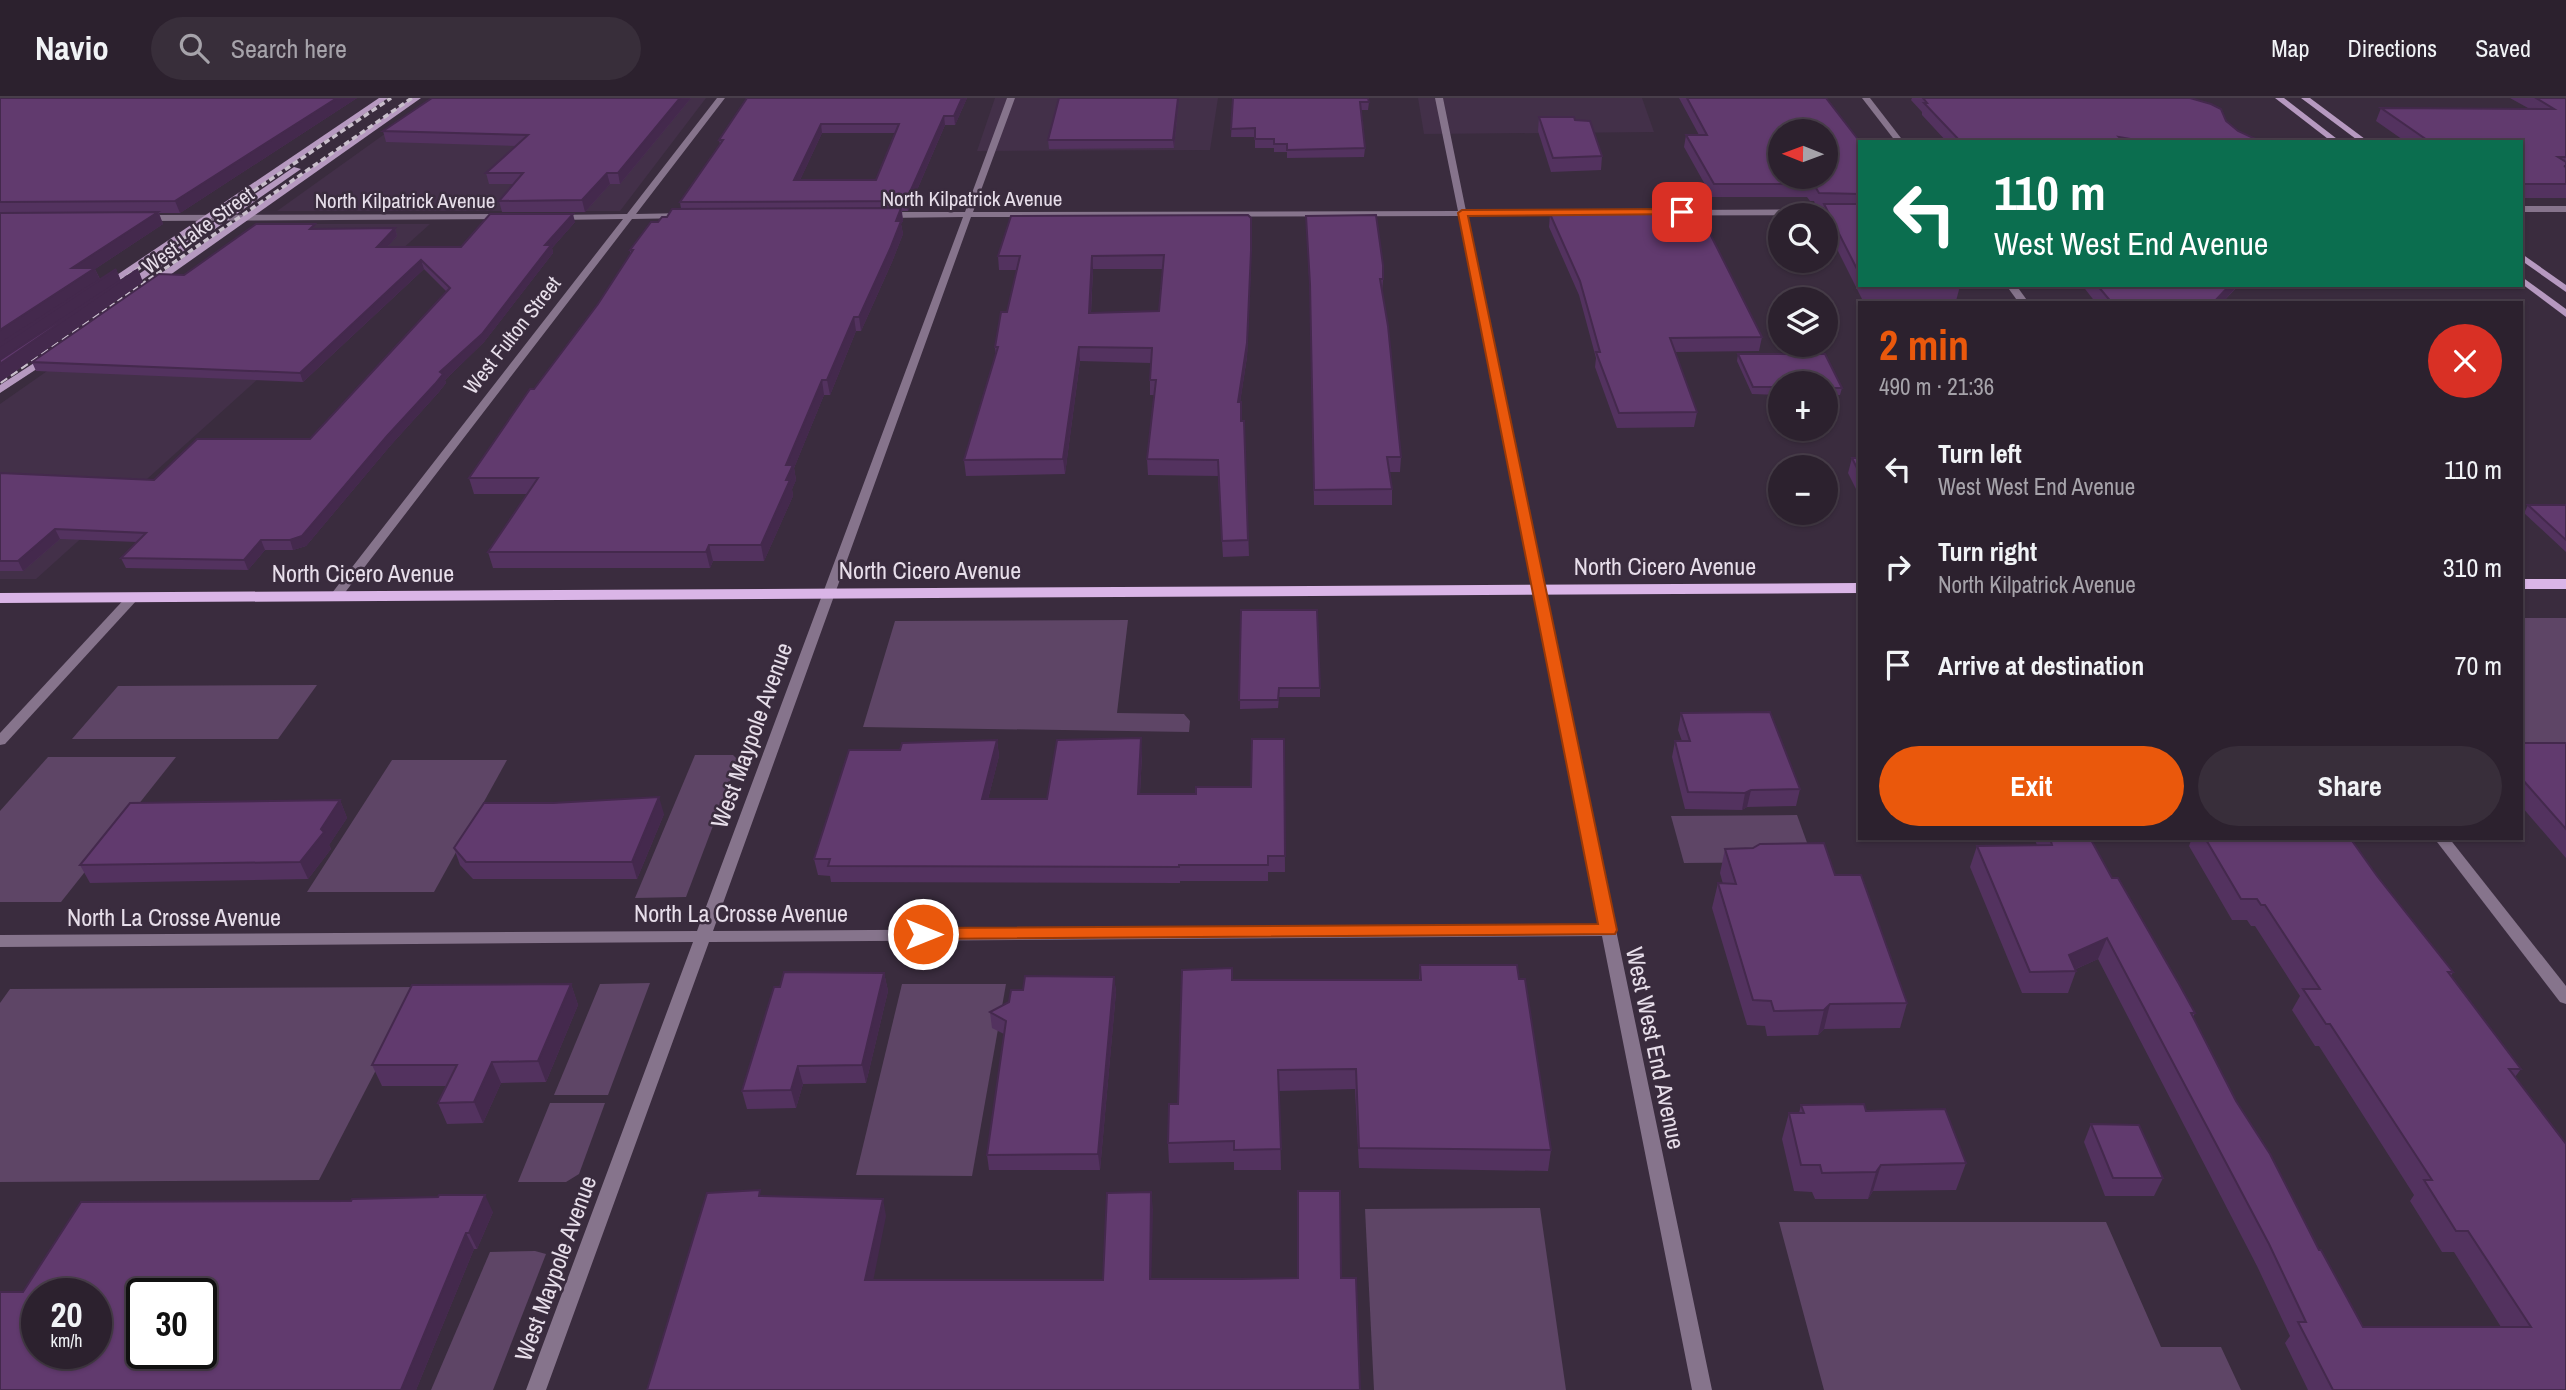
<!DOCTYPE html>
<meta charset="utf-8">
<style>
body{margin:0;font-family:"Archivo Narrow",sans-serif;background:#382e3a;color:#f1f3f6;height:100vh;display:flex;flex-direction:column;font-size:26px;white-space:nowrap}
*{box-sizing:border-box;margin:0}
p{font-size:23px;color:#a6a3aa}
.icon{flex:none;width:38px;height:38px;fill:none;stroke:currentColor;stroke-width:2;stroke-linecap:round;stroke-linejoin:round}
.map{position:relative;flex:1;overflow:hidden}
.sheet{position:absolute;left:1858px;top:203px;width:665px;height:539px;display:flex;flex-direction:column;background:#2c212e;border-radius:0px;box-shadow:0 2px 5px #0004,0 0 0 2px #483e4a}
.sheet>*{flex:none}
.guide{position:absolute;left:1858px;top:42px;width:665px;height:147px;border-radius:0px;box-shadow:0 2px 5px #0004,0 0 0 2px #483e4a;background:#0b6e4f;color:#fff;overflow:hidden}
.needle{width:46px;rotate:271deg}
.fabs{position:absolute;left:1768px;top:21px;display:grid;gap:14px}
.fabs a{display:grid;place-items:center;width:70px;height:70px;border-radius:50%;background:#2c212e;box-shadow:0 2px 5px #0004,0 0 0 2px #483e4a;font-size:35px}
.speed{position:absolute;left:21px;top:1180px;display:flex;gap:14px;font-size:35px;font-weight:700;text-align:center}
.speed>*{display:grid;place-content:center;width:91px;height:91px;border-radius:50%;background:#2c212e;box-shadow:0 2px 5px #0004,0 0 0 2px #483e4a;line-height:1}
.speed small{font-size:18px;font-weight:400}
.speed .limit{border:4px solid #111;border-radius:10px;background:#fff;color:#111}
.pin{position:absolute;display:grid;place-items:center;width:60px;height:60px;color:#fff;margin:-30px;border-radius:14px;box-shadow:0 4px 10px #0006}
.me{position:absolute;width:77px;margin:-38px;rotate:90deg;stroke-linejoin:round;filter:drop-shadow(0 0 5px #0008)}
.turn{display:flex;align-items:center;gap:24px;height:147px;padding:0 21px;font-size:32px}
.turn .icon{width:91px;height:91px;stroke-width:2.5}
.turn b{display:block;font-size:49px;line-height:60px}
.round{display:grid;place-items:center;flex:none;width:74px;height:74px;border-radius:37px;background:#382e3a}
.head{display:flex;align-items:center;justify-content:space-between;height:119px;padding:0 21px}
h1{font-size:42px;font-weight:700;line-height:52px;color:#ea580c}
.button{display:flex;gap:14px;margin-top:auto;padding:14px 21px}
.button a{flex:1;height:80px;border-radius:42px;background:#ea580c;color:#fff;font-size:28px;font-weight:700;line-height:80px;text-align:center}
.button a+a{background:#382e3a;color:#f1f3f6}
ul{padding:0;list-style:none}
li{display:flex;align-items:center;gap:21px;height:98px;padding:0 21px}
li div{flex:1}
li b{display:block;font-size:26px}
li em{font-style:normal}
header{display:flex;align-items:center;gap:42px;box-sizing:border-box;height:98px;padding:0 35px;background:#2c212e;border-bottom:2px solid #483e4a}
header strong{font-size:33px}
nav{display:flex;gap:38px;margin-inline-start:auto;font-size:24px}
.search{width:490px;height:63px;background:#382e3a;display:flex;align-items:center;gap:18px;box-sizing:border-box;padding:0 24px;border-radius:38px;color:#a6a3aa;font-size:26px}
.map>svg:first-child{display:block}
.built{fill:#433049}
.green{fill:#5e4566}
.lines{fill:none;stroke-linecap:round;stroke-linejoin:round}
.minor{fill:#86748c;fill-rule:evenodd}
.tertiary{fill:#86748c;fill-rule:evenodd}
.secondary{fill:#b699c0;fill-rule:evenodd}
.primary{fill:#dab5e7;fill-rule:evenodd}
.rail-far1{stroke:#c8becb;stroke-width:3.5;stroke-dasharray:6 3.5;stroke-linecap:butt}
.rail{stroke:#c8becb;stroke-width:4.5;stroke-dasharray:8 4.5;stroke-linecap:butt}
.wall{fill:#53325f;fill-rule:evenodd}
.shaded-wall{fill:#44294d}
.building{fill:#613a6e;stroke:#44294d;stroke-width:2;fill-rule:evenodd}
.route{fill:#ea580c;stroke:#983908;stroke-width:2}
.labels{text-anchor:middle;dominant-baseline:central;stroke-width:5;stroke-linejoin:round;paint-order:stroke}
.far-street-label{font-size:21px;fill:#e7deea;stroke:#3a2c3e}
.street-label{font-size:24px;fill:#e7deea;stroke:#3a2c3e}
</style>
<header>
<strong>Navio</strong>
<div class="search"><svg class="icon" aria-label="search" viewBox="0 0 24 24"><circle cx="10" cy="10" r="6"/><path d="M15 15l6 6"/></svg>Search here</div>
<nav><a>Map</a><a>Directions</a><a>Saved</a></nav>
</header>
<div class="map">
<svg width="2566" height="1292" viewBox="0 0 2566 1292">
<rect width="100%" height="100%" fill="#3a2c3e"/>
<g class="built">
<path d="M435,0H706L620,113H277Z"/>
<path d="M995,0H1218L1210,52L977,53Z"/>
<path d="M1418,0H1642L1654,34L1424,36Z"/>
<path d="M264,126H430L36,481H0V306L253,129Z"/>
</g>
<g class="green">
<path d="M2522,520H2566V650L2522,651Z"/>
<path d="M1128,522L1117,615L1184,616L1190,623L1189,634L863,629L895,523Z"/>
<path d="M317,587L278,641H72L118,588Z"/>
<path d="M695,657H733L738,662L686,799L635,800Z"/>
<path d="M48,659H176L61,804H0V713Z"/>
<path d="M392,662H507L434,794H307Z"/>
<path d="M1797,717L1814,764L1684,765L1671,718Z"/>
<path d="M650,885L608,997H554L600,886Z"/>
<path d="M902,886H1006L972,1078L856,1077Z"/>
<path d="M419,889L319,1082L0,1084V905L10,891Z"/>
<path d="M550,1005H605L579,1076L566,1084H518Z"/>
<path d="M1540,1110L1566,1292H1374L1365,1111Z"/>
<path d="M1779,1124H2106L2161,1249H2221L2241,1292H1824Z"/>
<path d="M535,1153L546,1156L493,1292H431L490,1154Z"/>
</g>
<g class="lines">
<g class="minor">
<path d="M717,0H725L636,116L686,115L689,116V120L632,121L340,501H332L330,498L332,495L623,121L556,122L552,119L553,117L627,116Z"/>
<path d="M1007,0H1015L973,114L1458,113L1435,0H1443L1466,113L1860,111V117L1467,118L1712,1292H1692L1602,838L709,844L546,1292H526L693,844L0,849V837L697,833L963,119L885,120L881,117L885,114H965ZM1459,118L1599,827L713,833L971,119Z"/>
<rect x="2522" y="108" width="44" height="6"/>
<path d="M504,116L508,119L507,121L143,123L139,120L143,117Z"/>
<path d="M133,495L139,499L137,502L5,646L0,647V635L129,496Z"/>
</g>
<g class="tertiary">
<path d="M1862,0H1870L1904,44H1896Z"/>
<path d="M2006,187H2016L2029,205H2019Z"/>
<path d="M2434,740H2449L2566,888V906L2560,904Z"/>
</g>
<g class="secondary">
<path d="M379,0H388L107,191L99,189Z"/>
<path d="M412,0H421L153,189H147V185Z"/>
<path d="M2275,0H2284L2341,44H2332Z"/>
<path d="M2301,0H2310L2369,44H2360Z"/>
<path d="M294,69L301,71L129,191H123V187Z"/>
<path d="M2522,156L2566,187V194L2522,163Z"/>
<path d="M2522,179L2566,211V219L2522,186Z"/>
<path d="M48,256L53,259L52,261L0,295V287Z"/>
</g>
<g class="primary">
<rect x="2522" y="481" width="44" height="10"/>
<path d="M1860,485V495L0,505V495Z"/>
</g>
<g class="rail-far1">
<path d="M104,194L391,0"/>
<path d="M102,214L412,0"/>
</g>
<path class="rail" d="M0,284L104,212"/>
</g>
<g class="wall">
<path d="M0,0H357L180,115H159L163,126L95,171L100,181L116,171L121,183L143,184L0,284Z"/>
<path d="M691,0L620,86H610L585,114H502L499,103L513,86H489L486,75L517,48L386,44L383,33Z"/>
<path d="M967,0L955,27H945L908,113H902L903,123L901,126L903,136L892,164L861,233H856L830,297H824L794,370L796,382L792,391L793,398L764,463H713L710,470H493L488,454L528,396H474L469,380L534,291L598,206L630,156V152L658,124L681,111L680,104L720,46L719,42ZM822,35H896L876,82H800Z"/>
<path d="M1179,0L1174,50L1049,51L1048,42Z"/>
<path d="M1233,0L1369,4L1368,12H1361L1365,50L1364,59L1287,60V54H1274V50H1255V39H1231Z"/>
<path d="M1679,0H1826L1860,44V187H1959L1960,188L1956,203H1863L1825,127V117H1822L1824,109H1816L1814,103H1810L1807,99H1712L1684,49L1686,37H1699Z"/>
<path d="M1912,0H2190L2226,23L2238,33L2262,44H1947L1922,17V14L1911,2Z"/>
<path d="M2510,0H2566V100H2522V44H2406L2376,23L2381,10H2528Z"/>
<path d="M1539,19L1575,22L1602,58L1601,72L1551,74L1538,33Z"/>
<path d="M1550,116L1762,239L1759,253L1675,254L1697,314L1694,329L1617,330L1595,269L1596,260L1579,197L1549,129Z"/>
<path d="M1306,118L1383,181L1382,195L1401,359L1400,374H1390L1392,391V407H1314L1310,200Z"/>
<path d="M1251,120V167L1247,259L1240,304L1242,323H1244L1249,458L1223,459L1218,378L1148,377L1147,361L1155,297H1150V282L1151,265L1080,263L1065,376L966,378L964,362L996,258L995,249L1007,214L1017,172H999L998,158ZM1093,171H1163L1159,213L1091,215Z"/>
<path d="M575,124L552,150L553,155L484,244L445,282L446,285L438,295L390,348L306,448L293,452H265L248,472L126,470L121,460L137,444L60,441L23,473H0V375L154,382L310,341L447,194L424,171L303,284L36,273L32,264L184,177L316,130H395L397,138L387,149H461Z"/>
<path d="M2082,187H2254L2238,188L2222,205H2096Z"/>
<path d="M1738,256L1842,290L1840,297H1825V285H1780V297L1752,296L1737,263Z"/>
<path d="M1852,360H1860V399L1848,375Z"/>
<path d="M2528,407H2566V454L2524,415Z"/>
<path d="M1241,512L1320,590V599H1279L1278,610L1240,611Z"/>
<path d="M1681,615L1800,691L1796,708L1747,709L1742,712L1685,711L1672,659L1675,643H1682L1678,632Z"/>
<path d="M1284,641L1285,774H1268V783H1180V785L831,784L830,778L818,777L814,761L900,652L997,642L999,658L988,701H1047L1142,656L1140,696H1196L1251,689Z"/>
<path d="M2522,645H2566V760L2522,709Z"/>
<path d="M340,702L347,720L329,747L331,751L308,781L90,785L80,767Z"/>
<path d="M664,716L637,781H473L460,767L454,750Z"/>
<path d="M2034,740H2090L2112,780L2195,915L2193,919L2236,1003L2319,1152L2363,1229H2501L2454,1154H2442L2410,1103L2414,1097L2319,948H2315L2292,912L2300,898L2255,828H2251L2247,822H2232L2189,748L2192,740H2350L2377,778L2453,874L2451,878L2521,971L2515,979L2566,1292H2308L2285,1245L2290,1238L2257,1168L2098,861L2076,871V873L2068,895H2022L1970,769L1977,748L2037,747Z"/>
<path d="M1725,751L1835,777L1907,905L1900,930L1824,931L1818,937L1767,938L1765,928L1747,927L1712,810L1718,785L1723,786L1720,775Z"/>
<path d="M1420,867L1519,881L1551,1052L1548,1073L1359,1070L1355,991L1279,993L1281,1072H1234V1064L1169,1065L1168,1045L1178,1006L1232,882H1419Z"/>
<path d="M884,875L888,893L866,985L803,986L796,1010L747,1011L742,993L780,889Z"/>
<path d="M1114,879L1116,894L1100,1072H989L987,1057L1004,936L992,930L990,914L1009,904L1023,892Z"/>
<path d="M571,886L578,907L546,984L501,985L483,1025L447,1026L438,1005L446,988H382L372,967Z"/>
<path d="M1801,1007L1866,1013L1966,1065L1956,1092L1873,1093L1868,1101H1815L1812,1094L1794,1093L1782,1041L1789,1015H1799Z"/>
<path d="M2091,1026L2163,1080L2154,1098H2105L2084,1044Z"/>
<path d="M493,1114L477,1151H474L416,1292H0L23,1194Z"/>
</g>
<g class="shaded-wall">
<path d="M337,0H357L180,115L175,103Z"/>
<path d="M680,0H691L620,86L618,75Z"/>
<path d="M962,0H967L955,27L954,18Z"/>
<path d="M1178,0H1179L1174,50L1173,42Z"/>
<path d="M944,18L945,27L908,113L906,103Z"/>
<path d="M821,26L822,35L796,91L794,82Z"/>
<path d="M607,75L610,86L585,114L582,102Z"/>
<path d="M901,110L903,123L901,126L903,136L892,164L861,233L859,219Z"/>
<path d="M158,114L163,126L95,171L100,182L116,171L121,183L138,171L143,184L0,284V232L72,170Z"/>
<path d="M573,116L575,124L552,150L553,155L484,244L445,282L446,285L438,295L390,348L306,448L293,452L290,442L440,274L545,147Z"/>
<path d="M395,130L397,138L379,158L377,149Z"/>
<path d="M1251,153L1247,259L1238,319V304Z"/>
<path d="M1092,158L1093,171L1090,229L1089,215Z"/>
<path d="M421,162L424,171L303,284L300,275Z"/>
<path d="M2230,187H2238L2222,205H2213Z"/>
<path d="M854,219L856,233L830,297L827,282Z"/>
<path d="M1079,249L1080,263L1065,376L1063,361Z"/>
<path d="M822,282L824,297L794,370L796,382L792,391L793,398L764,463L761,447L786,382V367Z"/>
<path d="M55,431L60,441L23,473L18,463Z"/>
<path d="M261,442L265,452L248,472L244,462Z"/>
<path d="M709,447L713,463L710,470L706,454Z"/>
<path d="M1141,640L1142,656L1139,712L1138,696Z"/>
<path d="M997,642L999,658L984,717L982,701Z"/>
<path d="M1751,692L1747,709L1742,712L1745,695Z"/>
<path d="M659,699L664,716L637,781L632,764Z"/>
<path d="M340,702L347,720L329,747L331,751L308,781L300,764Z"/>
<path d="M2107,840L2098,861L2071,873L2069,857Z"/>
<path d="M884,875L888,893L866,985L862,967Z"/>
<path d="M1114,879L1116,894L1100,1072L1098,1056Z"/>
<path d="M571,886L578,907L546,984L538,963Z"/>
<path d="M1830,906L1824,931L1818,937L1824,912Z"/>
<path d="M492,964L501,985L483,1025L474,1004Z"/>
<path d="M798,968L803,986L796,1010L791,992Z"/>
<path d="M1881,1067L1873,1093L1868,1101L1876,1074Z"/>
<path d="M1151,1094L1153,1111L1151,1198L1150,1181Z"/>
<path d="M485,1097L493,1114L477,1151L469,1135Z"/>
<path d="M883,1101L886,1118L870,1199L865,1182Z"/>
<path d="M466,1135L474,1151L416,1292H401Z"/>
</g>
<g class="building">
<path d="M0,0H337L175,103L0,104Z"/>
<path d="M432,0H680L618,75H607L582,102L499,103L523,75H486L528,37L383,33Z"/>
<path d="M747,0H962L954,18H944L906,103L680,104L723,42H719ZM821,26H899L876,82H794Z"/>
<path d="M1059,0H1178L1173,42H1048Z"/>
<path d="M1233,0H1368L1369,4H1360L1365,50L1287,52V46H1274V41H1255V30L1231,31Z"/>
<path d="M1687,0H1826L1860,44V96L1819,95L1816,90H1812L1810,86H1714L1686,37H1707ZM1780,33H1825V79H1780Z"/>
<path d="M1923,0H2190L2211,6L2221,11L2226,23L2238,33L2262,44H2148L2119,39L2124,44H1961L1924,5H1927Z"/>
<path d="M2536,0H2566V59H2558L2566,64V68H2564L2566,69V86H2522V44H2430L2381,10L2554,11Z"/>
<path d="M1539,19H1574L1575,22L1590,23L1602,58L1553,60Z"/>
<path d="M1824,106H1860V177Z"/>
<path d="M901,110L896,123H901L890,151L859,219H854L827,282H822L786,367H793L786,382H790L761,447H709L706,454H488L538,380H469L530,291H534L598,206L633,152H630L651,124H658L662,119H667L672,111Z"/>
<path d="M158,114L72,170H95L0,232V115Z"/>
<path d="M490,116H573L545,147H551L482,236L440,274L443,276L435,286L387,338L302,438L290,442H261L244,462L121,460L146,435L55,431L18,463H0V375L154,382L197,341H310L450,190L421,162L300,275L32,264L159,176L184,177L256,126H315L310,131L395,130L377,149H461Z"/>
<path d="M1550,116H1700L1762,239L1670,240L1697,314L1619,315L1596,254H1600L1580,183Z"/>
<path d="M1248,117L1251,120V153L1247,245L1238,304H1241V323H1244L1248,442L1222,443L1218,362L1147,361L1156,282H1150L1152,250L1079,249L1063,361L964,362L998,249H995L1001,214H1007L1020,158H998L1011,118ZM1164,157L1159,213L1089,215L1092,158Z"/>
<path d="M1376,117L1383,167V181H1380L1388,228L1401,359H1387L1392,391L1314,392L1310,186L1306,118Z"/>
<path d="M116,171L0,248V246Z"/>
<path d="M138,171L0,266V262Z"/>
<path d="M1865,187H1959L1960,188L1866,189Z"/>
<path d="M2097,187H2230L2213,205H2112Z"/>
<path d="M1738,256H1825L1842,290H1825V285H1780V289H1753Z"/>
<path d="M1852,360H1860V376Z"/>
<path d="M2528,407H2566V442Z"/>
<path d="M1241,512H1317L1320,590H1279L1278,602H1239Z"/>
<path d="M1770,614L1800,691L1751,692L1745,695L1688,694L1675,643H1690L1681,615Z"/>
<path d="M1141,640L1138,696H1196V689H1251L1252,641H1284L1285,758H1268V767H1179V769L828,768L830,761H814L849,652H900L902,645L997,642L982,701H1047L1057,642Z"/>
<path d="M2522,645H2566V731L2522,681Z"/>
<path d="M659,699L632,764H466L454,750L484,705H553Z"/>
<path d="M340,702L321,731L324,734L300,764L80,767L130,705Z"/>
<path d="M2050,740H2090L2112,780H2118L2179,886L2195,915H2191L2236,1003L2270,1056L2319,1152H2321L2363,1229H2531L2468,1133H2456L2424,1082H2432L2330,926H2326L2303,891H2320L2265,807H2261L2257,801H2241L2205,740H2350L2377,778L2453,874H2448L2521,971H2509L2566,1046V1292H2333L2298,1224H2306L2269,1146L2107,840L2069,857L2076,873L2030,874L1977,748L2052,747Z"/>
<path d="M1824,745L1835,777H1861L1907,905L1830,906L1824,912L1774,913L1771,903L1753,902L1718,785L1736,786L1725,751L1753,750L1760,746Z"/>
<path d="M1420,867H1517L1519,881H1525L1551,1052L1359,1050L1356,971L1278,972L1281,1051L1234,1052V1043L1168,1045L1169,1006H1178L1182,872L1232,870V882H1421Z"/>
<path d="M784,874L884,875L862,967L798,968L791,992L742,993L774,889H780Z"/>
<path d="M1025,878L1114,879L1098,1056L987,1057L1006,923L990,914L1009,904L1011,892H1023Z"/>
<path d="M571,886L538,963L492,964L474,1004L438,1005L457,967H372L412,887Z"/>
<path d="M1864,1006L1866,1013L1945,1011L1966,1065L1881,1067L1876,1074L1822,1075L1820,1067H1801L1789,1015H1804L1801,1007Z"/>
<path d="M2091,1026L2139,1027L2163,1080H2113Z"/>
<path d="M760,1092L759,1098L883,1101L865,1182H1103L1107,1095L1151,1094L1150,1181H1239L1298,1180V1093H1340L1341,1180H1356L1360,1292H647L707,1095Z"/>
<path d="M439,1097H485L469,1135H466L401,1292H0V1194H23L81,1104L351,1103L352,1101L438,1099ZM37,1195H96V1255H37ZM142,1195H201V1255H142Z"/>
</g>
<path class="route" d="M1682,111L1686,112V116L1468,118L1617,832L1615,836L916,841L914,836L916,832L923,830L1598,826L1458,115L1462,112Z"/>
<g class="labels">
<g class="far-street-label">
<text x="972" y="100">North Kilpatrick Avenue</text>
<text x="405" y="102">North Kilpatrick Avenue</text>
<text transform="translate(198 132) rotate(-36)">West Lake Street</text>
<text transform="translate(512 237) rotate(-52)">West Fulton Street</text>
</g>
<g class="street-label">
<text x="1665" y="468">North Cicero Avenue</text>
<text x="930" y="472">North Cicero Avenue</text>
<text x="363" y="475">North Cicero Avenue</text>
<text transform="translate(751 637) rotate(-70)">West Maypole Avenue</text>
<text x="741" y="815">North La Crosse Avenue</text>
<text x="174" y="819">North La Crosse Avenue</text>
<text transform="translate(1656 950) rotate(78)">West West End Avenue</text>
<text transform="translate(555 1170) rotate(-70)">West Maypole Avenue</text>
</g>
</g>
</svg>
<div class="fabs">
<a><svg class="needle" viewBox="-14 -14 28 28"><path d="M0-13l5 13h-10z" fill="#e53935"/><path d="M0 13l5-13h-10z" fill="#a6a3aa"/></svg></a>
<a><svg class="icon" aria-label="search" viewBox="0 0 24 24"><circle cx="10" cy="10" r="6"/><path d="M15 15l6 6"/></svg></a>
<a><svg class="icon" aria-label="layers" viewBox="0 0 24 24"><path d="M12 4l9 5-9 5-9-5zM3 14l9 5 9-5"/></svg></a>
<a>+</a>
<a>−</a>
</div>
<div class="speed"><div>20<small>km/h</small></div><div class="limit">30</div></div>
<div class="pin" style="left:1682px;top:114px;background:#d93025"><svg class="icon" aria-label="arrive" viewBox="0 0 24 24"><path d="M6 21V4h12l-3 4 3 4H6"/></svg></div>
<svg class="me" style="left:923px;top:836px" viewBox="-20 -20 40 40"><circle r="17" fill="#ea580c" stroke="#fff" stroke-width="3"/><path d="M0-11L8 9 0 5-8 9z" fill="#fff"/></svg>
<div class="guide">
<div class="turn"><svg class="icon" aria-label="left" viewBox="0 0 24 24"><path d="M17 20v-9H6M10 6l-5 5 5 5"/></svg><div><b>110 m</b>West West End Avenue</div></div>
</div>
<section class="sheet">
<div class="head"><div><h1>2 min</h1><p>490 m · 21:36</p></div><a class="round" style="background:#d93025;color:#fff"><svg class="icon" aria-label="close" viewBox="0 0 24 24"><path d="M6 6l12 12M18 6L6 18"/></svg></a></div>
<ul>
<li><svg class="icon" aria-label="left" viewBox="0 0 24 24"><path d="M17 20v-9H6M10 6l-5 5 5 5"/></svg><div><b>Turn left</b><p>West West End Avenue</p></div><em>110 m</em></li>
<li><svg class="icon" aria-label="right" viewBox="0 0 24 24"><path d="M7 20v-9h11M14 6l5 5-5 5"/></svg><div><b>Turn right</b><p>North Kilpatrick Avenue</p></div><em>310 m</em></li>
<li><svg class="icon" aria-label="arrive" viewBox="0 0 24 24"><path d="M6 21V4h12l-3 4 3 4H6"/></svg><div><b>Arrive at destination</b></div><em>70 m</em></li>
</ul>
<div class="button"><a>Exit</a><a>Share</a></div>
</section>
</div>
